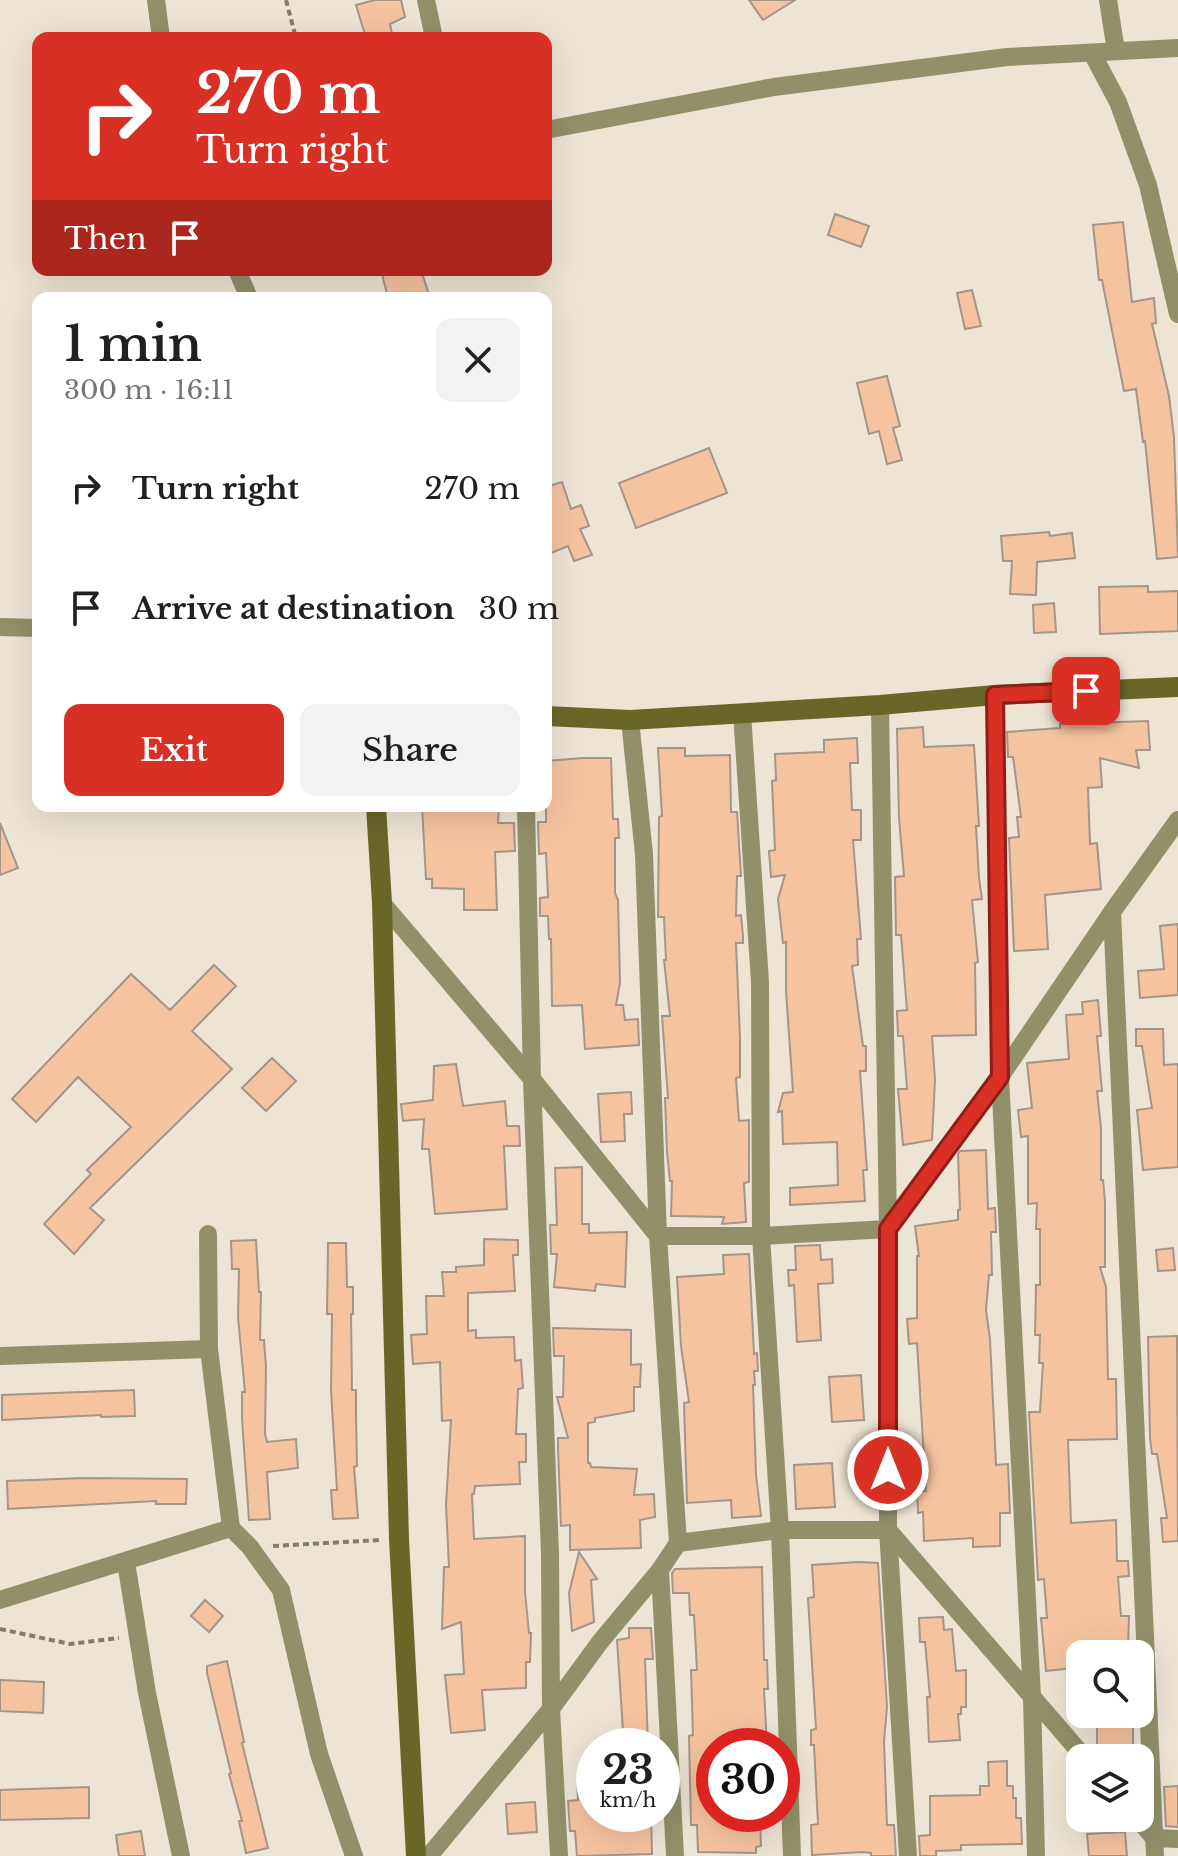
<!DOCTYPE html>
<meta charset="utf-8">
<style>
body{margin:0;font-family:"Libre Baskerville",serif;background:#f2f2f2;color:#202124;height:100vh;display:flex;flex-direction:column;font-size:30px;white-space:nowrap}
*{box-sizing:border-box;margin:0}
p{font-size:26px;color:#757577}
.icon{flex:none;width:44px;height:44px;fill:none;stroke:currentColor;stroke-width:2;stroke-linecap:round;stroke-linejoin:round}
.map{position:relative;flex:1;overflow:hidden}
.drawer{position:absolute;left:32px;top:292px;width:520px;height:520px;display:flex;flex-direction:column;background:#fff;border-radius:16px;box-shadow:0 8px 32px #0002}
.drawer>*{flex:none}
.banner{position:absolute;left:32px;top:32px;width:520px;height:244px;border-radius:16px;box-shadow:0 8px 32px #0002;background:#d93025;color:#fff;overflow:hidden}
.buttons{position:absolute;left:1066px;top:1640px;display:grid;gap:16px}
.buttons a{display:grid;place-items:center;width:88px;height:88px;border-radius:16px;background:#fff;box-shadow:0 8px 32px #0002;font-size:40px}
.speed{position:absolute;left:576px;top:1728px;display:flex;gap:16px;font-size:40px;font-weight:700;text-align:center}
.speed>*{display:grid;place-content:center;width:104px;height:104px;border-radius:50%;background:#fff;box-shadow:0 8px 32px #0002;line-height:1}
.speed small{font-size:20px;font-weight:400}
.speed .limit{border:12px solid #d22;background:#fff;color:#111}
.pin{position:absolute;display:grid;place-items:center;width:68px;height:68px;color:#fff;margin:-34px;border-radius:16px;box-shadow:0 4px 12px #0006}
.me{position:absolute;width:88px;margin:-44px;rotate:0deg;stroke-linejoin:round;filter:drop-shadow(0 0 6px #0008)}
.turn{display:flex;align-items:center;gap:28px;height:168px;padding:0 32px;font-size:36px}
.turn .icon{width:104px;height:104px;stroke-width:2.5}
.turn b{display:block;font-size:56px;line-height:68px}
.then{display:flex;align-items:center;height:76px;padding:0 32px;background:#0003;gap:16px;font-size:30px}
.round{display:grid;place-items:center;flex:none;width:84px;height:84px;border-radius:16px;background:#f2f2f2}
.head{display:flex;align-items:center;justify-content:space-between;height:136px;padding:0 32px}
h1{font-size:48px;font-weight:600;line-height:60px}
.action{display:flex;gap:16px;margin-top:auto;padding:16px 32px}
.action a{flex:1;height:92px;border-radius:16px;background:#d93025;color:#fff;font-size:32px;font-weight:600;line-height:92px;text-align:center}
.action a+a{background:#f2f2f2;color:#202124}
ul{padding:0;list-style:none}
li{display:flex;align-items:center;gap:24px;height:120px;padding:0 32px}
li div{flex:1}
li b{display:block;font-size:30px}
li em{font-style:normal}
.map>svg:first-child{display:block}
.building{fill:#f6c3a0;stroke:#a4958b;stroke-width:2}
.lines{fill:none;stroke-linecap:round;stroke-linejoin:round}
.path{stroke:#817b70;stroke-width:4;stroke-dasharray:6 4;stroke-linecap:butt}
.street{stroke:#919068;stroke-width:18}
.secondary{stroke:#696728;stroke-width:20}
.route-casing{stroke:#8d1f18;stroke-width:20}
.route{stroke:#d93025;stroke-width:14}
</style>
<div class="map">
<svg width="1178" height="1856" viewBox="0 0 1178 1856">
<rect width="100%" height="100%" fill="#ede4d4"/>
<g class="building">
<path d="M375,0H401L405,17L390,24L393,38H366L356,5Z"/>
<path d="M749,0H795L763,20Z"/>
<path d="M835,214L869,226L861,247L828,235Z"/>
<path d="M1123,222L1132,302L1154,298L1156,323L1152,324L1169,396L1174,437L1178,557L1157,559L1145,441L1143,442L1136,389L1124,391L1102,280H1099L1093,225Z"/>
<path d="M381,270H421L430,298H388Z"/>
<path d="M972,290L981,326L965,329L957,293Z"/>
<path d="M887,376L900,426L893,428L902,460L887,464L879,431L869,434L857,383Z"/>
<path d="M709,448L727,493L636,528L619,483Z"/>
<path d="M562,482L571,509L581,505L589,526L580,529L592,555L574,561L568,546L546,555V487Z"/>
<path d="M1049,532L1050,536L1072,533L1075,558L1037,562L1036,595L1010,594L1012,561H1003L1001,536Z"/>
<path d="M1148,586V592L1178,591V631L1100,634L1099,587Z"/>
<path d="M1054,603L1056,632L1034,633L1033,605Z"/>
<path d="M1148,721L1150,750H1136L1139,768L1100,758L1102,787L1088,788L1090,844L1097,843L1101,889L1045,895L1048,949L1014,951L1009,838L1019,837L1017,817H1021L1013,757H1008L1007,732L1060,728V724Z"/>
<path d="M923,727L924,747L974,745L979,826H976L979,878L982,899L972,900L978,962L975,963L976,1035L932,1036L935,1080L932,1140L903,1145L898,1089H907L903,1036H898L897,1011L907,1010L901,935H896L895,877L904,876L899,818L897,729Z"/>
<path d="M857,738L858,763H850L852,810H861V840H853L861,939H857L858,965L852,966L863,1046H866V1071H860L867,1170H863L865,1201L790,1205V1188L838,1185L837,1142L783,1144L782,1111L778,1112L783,1093L793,1092L786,991V942L783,943L778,899L785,875L771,877L769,851L775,850L772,781L776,780L775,754L824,752V740Z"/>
<path d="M658,748H685V756L730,755L731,812H737L741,876H737L736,916L741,915L743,936V943H736L740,1038V1077L736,1078L739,1121L749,1120V1182L744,1183L746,1222L722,1224L724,1217L671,1216L672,1181H670L667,1152L665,1098H668L662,1016H670L664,960H666L664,917H658L659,817L662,816Z"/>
<path d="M583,758H611L613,819H618L619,838H615V893L618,900L620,983L616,1005H623L625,1020L638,1019L639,1045L585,1049L582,1005L552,1006L551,939H549L548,916H540V898L548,897L546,853L539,854L538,822H546V761Z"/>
<path d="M422,806H499L498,823H514L515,851L495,852L497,910H464V889L432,888V879H426Z"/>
<path d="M0,823L18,868L0,875Z"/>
<path d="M1178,924V995L1140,998L1138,971L1164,969L1160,926Z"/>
<path d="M214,965L236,986L192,1031L232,1069L90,1208L104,1220L74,1254L44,1224L91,1174L87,1170L131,1127L78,1077L36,1122L12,1099L131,974L170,1010Z"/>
<path d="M1098,1000L1101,1036H1097L1102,1091H1097L1101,1128V1180H1103L1105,1201V1267H1100L1106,1287L1108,1379H1116L1117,1439L1068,1440L1071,1523L1116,1520L1117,1561H1128L1129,1576L1118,1577L1121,1616H1129L1128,1647L1072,1646L1074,1668L1046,1671L1041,1618H1047L1044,1579L1038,1580L1029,1412H1040L1043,1363H1039L1040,1335H1035L1036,1285H1040V1229H1036L1037,1203L1028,1204V1136L1021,1137L1018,1110L1032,1108L1027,1063L1069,1059L1066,1015L1083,1014L1082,1002Z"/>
<path d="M1136,1029H1163L1164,1065L1178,1064V1167L1143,1170L1137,1110L1152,1108L1142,1046H1136Z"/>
<path d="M272,1058L296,1081L266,1111L242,1088Z"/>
<path d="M456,1064L463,1106L505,1101L507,1126H519L520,1146H504L507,1209L435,1214L429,1149H422L424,1119L403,1121L401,1104L433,1100L434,1066Z"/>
<path d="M631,1092L632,1114H624L625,1141L601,1142L598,1094Z"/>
<path d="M986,1150L988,1209L995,1208L996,1232H991L992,1275H989L986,1310L990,1339L996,1465L1008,1464L1010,1513H1000V1546L973,1547V1538L924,1541L923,1512L918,1513L917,1492L926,1491L917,1343L909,1344L907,1319L917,1318V1256H919L915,1226L958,1220V1210H960L958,1154L960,1151Z"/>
<path d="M582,1167V1224H589V1233L627,1232L625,1287L596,1284L595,1291L554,1287L557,1254H551L550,1225H557L555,1168Z"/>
<path d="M484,1239L518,1240V1255H513L515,1291L468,1293V1331L476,1330V1338L514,1337L515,1361L521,1360L523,1388L518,1389L516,1434H526V1462H519L520,1484L475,1486L474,1494H472L474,1539L525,1536V1592L529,1633H531L530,1662H526V1688L482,1690L485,1730L451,1733L445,1675L464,1674L461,1622L442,1629L444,1567H449L446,1505L451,1420L442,1421L440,1362L413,1364L411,1335L427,1334L426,1296H444L442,1272H456V1267L484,1265Z"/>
<path d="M256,1240L259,1292H261L260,1340H264L266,1367L265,1434L267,1442L296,1439L298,1468L267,1472L270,1519L249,1520L242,1419V1392H245L238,1317L239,1269H232L231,1241Z"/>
<path d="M328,1243H346L347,1287H353V1314H351L352,1390H356V1414L357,1466L354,1467L358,1518L333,1519L331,1490H337L331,1391L332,1314H327Z"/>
<path d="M820,1245L821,1260L832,1259L833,1283L818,1284L821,1340L797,1342L794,1285L789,1286L788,1270H796L795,1246Z"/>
<path d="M1173,1248L1175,1270L1158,1271L1156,1250Z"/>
<path d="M749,1254L754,1354L757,1353L758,1371H754L755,1385H753L756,1475L761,1516L732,1518L731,1500L687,1503L684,1403L689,1402L681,1346L677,1277L724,1274L723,1255Z"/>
<path d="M553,1328L631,1330V1365L641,1364L640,1387H634V1411L595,1418V1422L588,1423V1463H590L591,1467L637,1469L634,1495L654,1494L655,1517L640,1520L641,1548L570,1550V1525L561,1526L558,1449V1438H568L557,1397H563L564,1356H554Z"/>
<path d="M1177,1336L1178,1541L1163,1542L1161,1518H1167L1157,1454H1152L1150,1438L1148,1337Z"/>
<path d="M861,1375L864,1420L832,1422L829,1377Z"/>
<path d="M134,1390L135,1416L101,1417V1415L2,1420V1395Z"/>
<path d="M832,1463L835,1507L796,1509L794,1465Z"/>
<path d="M84,1478L187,1479L186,1504H156V1501L8,1509L7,1481Z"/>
<path d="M579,1552L597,1579L591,1580L594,1622L572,1631L569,1593Z"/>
<path d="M858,1562L878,1563L887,1707L884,1741L887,1825H894L896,1856H871V1853L863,1852L812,1855L811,1825L818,1824L814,1745H811V1730L816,1729L808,1598L814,1597L812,1565Z"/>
<path d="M762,1567L764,1660H767L768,1689H764L767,1746H714L713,1748L714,1814H760L761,1846L756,1847V1853L698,1852L697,1825H691L689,1736L693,1735L691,1670H697L694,1615H690L689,1593H673L672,1573L675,1569Z"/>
<path d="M205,1600L223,1616L209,1632L191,1616Z"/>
<path d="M943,1617L944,1630L952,1629L956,1671L966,1670V1707H961V1714H958L960,1740L929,1742L927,1697H930L925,1642H920L919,1618Z"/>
<path d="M629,1628H651L653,1659H645L648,1746H624L617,1640L629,1638Z"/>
<path d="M227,1661L244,1742L242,1743L268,1848L246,1853L239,1821H242L229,1774L231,1773L207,1673V1666Z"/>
<path d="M0,1680L44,1682L43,1713L0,1711Z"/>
<rect x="1097" y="1722" width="36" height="23"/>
<path d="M1007,1761V1786H1013V1798H1016V1818H1021L1022,1844L961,1845V1850L936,1851V1856H920L919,1836L930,1835V1796L980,1795V1786H989L988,1762Z"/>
<path d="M594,1776V1814H651L652,1854L577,1856L575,1831H570L568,1801L578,1800L577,1777Z"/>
<path d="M1178,1786V1827L1166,1826L1164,1787Z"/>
<path d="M89,1787V1818L0,1820V1790Z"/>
<path d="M535,1802L537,1832L508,1834L506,1804Z"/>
<path d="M141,1831L145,1856H119L116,1835Z"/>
<path d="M1125,1832L1127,1856H1089L1087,1834Z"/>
</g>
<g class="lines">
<g class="path">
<path d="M286,0L296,38"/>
<path d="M273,1546L380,1540"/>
<path d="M0,1629L70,1644L119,1638"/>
</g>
<g class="street">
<path d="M156,0L161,38"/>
<path d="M426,0L434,38"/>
<path d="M1108,0L1116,51"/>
<path d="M1092,53L1118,102L1148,185L1178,314"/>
<path d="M546,130L774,87L1007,57L1178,48"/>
<path d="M237,270L249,298"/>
<path d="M0,627L38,628"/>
<path d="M995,695L1000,1077L1032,1697L1036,1856"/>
<path d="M880,705L888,1229L1000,1077L1112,912L1178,820"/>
<path d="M742,713L760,982L761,1236L780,1530L792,1856"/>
<path d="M526,806L532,1079L550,1554L551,1709L559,1856"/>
<path d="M382,903L532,1079L658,1236L644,854L630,720"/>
<path d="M1112,912L1155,1856"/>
<path d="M208,1234L209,1349L231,1528"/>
<path d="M0,1356L209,1349"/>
<path d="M126,1562L147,1693L181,1856"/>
<path d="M0,1600L231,1528L250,1547L281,1590L319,1754L354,1856"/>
<path d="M1137,1818L1154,1838L1178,1839"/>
<path d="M429,1856L551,1709L600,1642L660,1570"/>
<path d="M675,1856L660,1570L678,1543"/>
<path d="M908,1856L888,1530V1229L761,1236H658L678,1543L780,1530H888L1085,1758"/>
</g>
<g class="secondary">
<path d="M546,716L630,720L880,705L995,695L1178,687"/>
<path d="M376,806L382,903L399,1539L416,1856"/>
</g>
</g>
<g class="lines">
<g class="route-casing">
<path id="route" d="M888,1470V1229L1000,1077L995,695L1086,691"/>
</g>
<use href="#route" class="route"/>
</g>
</svg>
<div class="buttons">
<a><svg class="icon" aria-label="search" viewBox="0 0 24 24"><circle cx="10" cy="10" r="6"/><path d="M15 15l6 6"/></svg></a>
<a><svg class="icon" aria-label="layers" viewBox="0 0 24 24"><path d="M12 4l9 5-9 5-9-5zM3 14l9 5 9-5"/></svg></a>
</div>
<div class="speed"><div>23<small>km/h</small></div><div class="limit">30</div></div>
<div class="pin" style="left:1086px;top:691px;background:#d93025"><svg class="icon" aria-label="arrive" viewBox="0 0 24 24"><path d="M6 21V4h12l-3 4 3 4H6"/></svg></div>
<svg class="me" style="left:888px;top:1470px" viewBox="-20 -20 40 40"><circle r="17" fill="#d93025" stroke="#fff" stroke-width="3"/><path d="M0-11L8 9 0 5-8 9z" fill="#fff"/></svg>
<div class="banner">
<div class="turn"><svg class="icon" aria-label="right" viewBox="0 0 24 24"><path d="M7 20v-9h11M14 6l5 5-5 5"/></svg><div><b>270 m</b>Turn right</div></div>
<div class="then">Then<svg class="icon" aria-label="arrive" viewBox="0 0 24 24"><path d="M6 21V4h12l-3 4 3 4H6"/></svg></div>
</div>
<section class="drawer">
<div class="head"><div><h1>1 min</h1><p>300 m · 16:11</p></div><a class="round"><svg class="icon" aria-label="close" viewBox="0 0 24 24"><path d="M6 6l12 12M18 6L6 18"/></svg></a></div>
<ul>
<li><svg class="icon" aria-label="right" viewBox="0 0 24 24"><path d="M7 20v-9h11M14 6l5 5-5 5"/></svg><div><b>Turn right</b></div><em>270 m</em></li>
<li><svg class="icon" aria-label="arrive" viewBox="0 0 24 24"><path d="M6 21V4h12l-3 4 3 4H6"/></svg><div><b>Arrive at destination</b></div><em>30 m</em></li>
</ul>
<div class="action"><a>Exit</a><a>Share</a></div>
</section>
</div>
